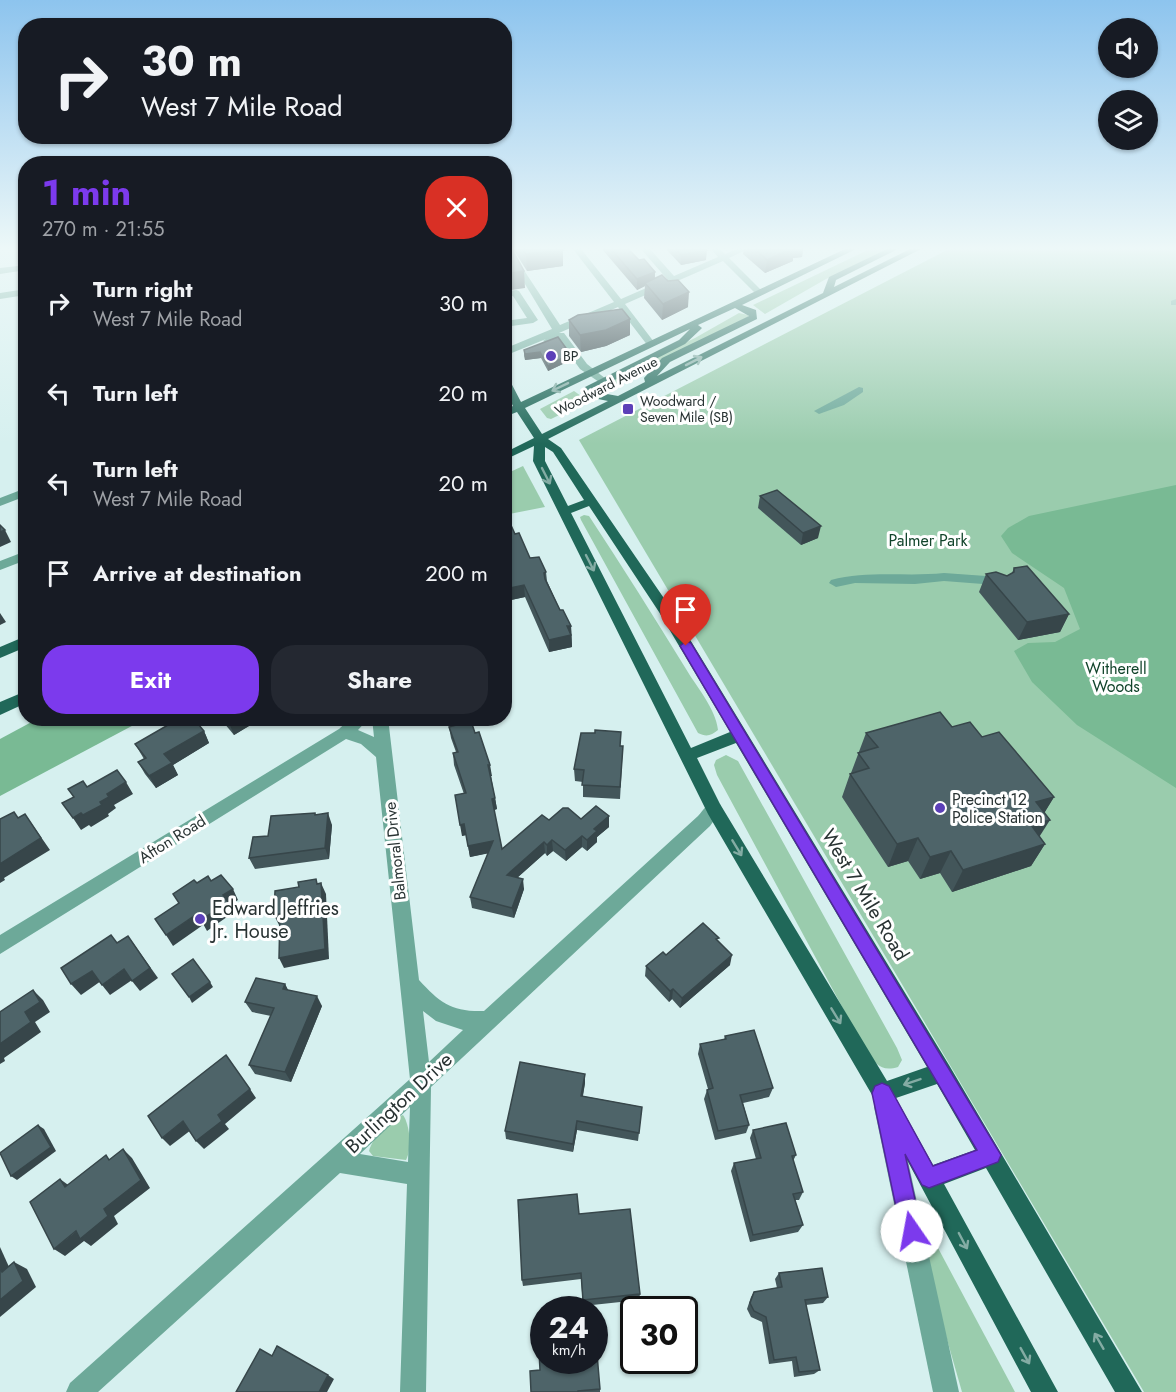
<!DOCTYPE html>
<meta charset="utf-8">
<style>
body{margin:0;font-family:Jost,sans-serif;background:#242831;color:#f1f3f6;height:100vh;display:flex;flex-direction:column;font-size:22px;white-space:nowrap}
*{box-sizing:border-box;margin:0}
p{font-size:20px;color:#9ea1a6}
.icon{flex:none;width:33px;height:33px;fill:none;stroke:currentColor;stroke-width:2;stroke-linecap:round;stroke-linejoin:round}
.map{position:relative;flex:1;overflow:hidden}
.details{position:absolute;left:18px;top:156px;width:494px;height:570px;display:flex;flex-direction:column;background:#171b24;border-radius:24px;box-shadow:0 2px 4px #0004}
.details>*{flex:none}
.top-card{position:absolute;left:18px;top:18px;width:494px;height:126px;border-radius:24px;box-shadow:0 2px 4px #0004;background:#171b24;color:#f1f3f6;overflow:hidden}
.tools{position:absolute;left:1098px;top:18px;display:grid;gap:12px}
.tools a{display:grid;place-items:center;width:60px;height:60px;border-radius:50%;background:#171b24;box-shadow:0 2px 4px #0004;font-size:30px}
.speed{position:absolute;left:530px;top:1296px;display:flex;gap:12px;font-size:30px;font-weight:700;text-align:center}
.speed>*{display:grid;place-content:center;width:78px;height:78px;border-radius:50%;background:#171b24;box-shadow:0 2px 4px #0004;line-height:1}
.speed small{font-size:15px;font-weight:400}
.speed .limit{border:3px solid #111;border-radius:9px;background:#fff;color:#111}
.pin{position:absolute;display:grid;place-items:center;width:51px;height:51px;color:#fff;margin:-62px -26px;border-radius:50% 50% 50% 0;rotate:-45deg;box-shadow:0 0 6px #0007}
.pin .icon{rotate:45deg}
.me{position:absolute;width:66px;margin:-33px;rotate:348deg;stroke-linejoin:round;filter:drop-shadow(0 0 4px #0008)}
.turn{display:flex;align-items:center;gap:21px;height:126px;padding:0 24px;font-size:27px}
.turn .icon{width:78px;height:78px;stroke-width:2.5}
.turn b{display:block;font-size:42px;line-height:51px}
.round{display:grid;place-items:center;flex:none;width:63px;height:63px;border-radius:24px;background:#242831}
.overview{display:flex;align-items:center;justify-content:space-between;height:102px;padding:0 24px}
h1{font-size:36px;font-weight:700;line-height:45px;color:#7c3aed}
.primary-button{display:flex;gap:12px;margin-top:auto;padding:12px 24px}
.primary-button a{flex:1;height:69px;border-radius:24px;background:#7c3aed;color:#fff;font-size:24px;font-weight:700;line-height:69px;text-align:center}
.primary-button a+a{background:#242831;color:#f1f3f6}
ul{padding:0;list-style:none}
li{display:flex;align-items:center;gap:18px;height:90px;padding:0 24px}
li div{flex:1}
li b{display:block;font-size:22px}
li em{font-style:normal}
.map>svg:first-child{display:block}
.green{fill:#9accad}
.forest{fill:#79ba94}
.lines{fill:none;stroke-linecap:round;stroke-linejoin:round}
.minor{fill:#6da999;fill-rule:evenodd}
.major{fill:#206859;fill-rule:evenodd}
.wall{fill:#43565a}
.shaded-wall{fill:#37464a}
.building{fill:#4e6469;stroke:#37464a;stroke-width:1.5}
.oneway{stroke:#84aca4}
.route{fill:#7c3aed;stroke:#51269a;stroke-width:1.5}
.poi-dot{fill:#5c40b8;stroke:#fff;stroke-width:2}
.labels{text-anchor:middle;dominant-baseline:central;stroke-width:6;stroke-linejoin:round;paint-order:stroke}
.far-poi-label{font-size:14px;fill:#293333;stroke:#fff;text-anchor:start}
.far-street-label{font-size:14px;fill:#293333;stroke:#fff}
.park-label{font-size:16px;fill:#11442b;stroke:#fff}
.poi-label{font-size:16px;fill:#293333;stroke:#fff;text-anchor:start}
.street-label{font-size:16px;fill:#293333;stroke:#fff}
.near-street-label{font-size:20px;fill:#293333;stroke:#fff}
.near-poi-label{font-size:20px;fill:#293333;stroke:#fff;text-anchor:start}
</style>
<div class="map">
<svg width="1176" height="1392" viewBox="0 0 1176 1392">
<rect width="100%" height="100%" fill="#d6f0ef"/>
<g class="green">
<path d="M870,249H887L826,279L765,314L753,305Z"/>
<path d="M949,249H1176V1392H1144L579,440Z"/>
<path d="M739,313L748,315V317L654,364L609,391L603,393L595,391L597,385L695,338Z"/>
<path d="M574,391L588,401L551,419L547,418L540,409Z"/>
<path d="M523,466L545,507L504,515V475Z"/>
<path d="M584,515L589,516C622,566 654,617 686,669C696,686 716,709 718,730C711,736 706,737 698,733L581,520L580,517Z"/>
<path d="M726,755L738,761L897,1048L902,1060L898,1067C881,1072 876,1064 866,1051L717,775L714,765L716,760Z"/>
<path d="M403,1115C410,1125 412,1149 406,1160L373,1156L369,1151C372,1138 390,1119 403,1115Z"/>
<path d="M930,1233L1015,1392H962L922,1252L920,1237Z"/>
</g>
<g class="forest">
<path d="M1176,485V788L1077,725L1032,682L1014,651L1028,643L1055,642L1080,629L1064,588L1012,553L1001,536L1008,528L1029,516Z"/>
<path d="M39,718H145V719L0,796V739Z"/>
</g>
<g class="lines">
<g class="minor">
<path d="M504,249H510L560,325L614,302L573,249H581L621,299L667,279L641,249H650L674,276L718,257L711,249H720L725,254L737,249H748L729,258L764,293L757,295L723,261L625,304L654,342V346H648L618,307L559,333H564L587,364L606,379V383L602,384L580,369L559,340L548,344L543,341L546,339L504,356V349L552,329Z"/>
<path d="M26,265V270L0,274V268Z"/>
<path d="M26,289V295L0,299V293Z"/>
<path d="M516,290L519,291L538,320L533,323L504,327V321L527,318L513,296L504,298V292Z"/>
<path d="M1176,299V305H1171V301Z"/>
<path d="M859,387L863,388V392L844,405L819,414L814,411Z"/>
<path d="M26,488V496L0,506V498Z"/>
<path d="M26,551V560L0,570V561Z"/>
<path d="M944,573L986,576L1005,588L998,592L983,584L944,581L915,584L855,583L836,587L829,583L831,580C868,570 907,577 944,573Z"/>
<path d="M351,718H369L358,730L374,737L372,718H388L419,980C440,1003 452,1012 484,1011L698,816C705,808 709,800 720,804L722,809L710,826L431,1087L426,1392H400L407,1184L340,1173L98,1392H66L70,1383L410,1079L376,757L361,744L346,739L0,954V935L339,729ZM423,1011L436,1021L463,1030L429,1062ZM410,1107L408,1162L360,1154Z"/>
<path d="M885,1096L892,1100L896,1107L959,1392H933L874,1107L878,1100Z"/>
</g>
<g class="major">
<path d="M845,249H856L742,305L756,310L757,319L670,362L657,376L823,293L829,277L887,249H898L836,280L834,287L910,249H921L548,439L561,448L672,610L949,1065L1142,1392H1115L986,1168L944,1184L1058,1392H1031L875,1100L708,814L533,461L534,446L504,460V453L534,438L517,412L504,417V410L513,406L504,389V376L509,379L521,402ZM735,308L749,316L662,358L644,378L645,382L618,396L596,392L595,390L685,344L700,330L702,328L698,325ZM690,329L679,340L585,387L584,389L588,397L608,401L542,434L525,408ZM545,447L553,452L584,500L568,506L545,461ZM589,506L659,612L730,732L691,748L571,513ZM736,743L927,1067L887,1081L720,804L697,758ZM937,1084L975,1150L933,1165L896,1098Z"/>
<path d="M26,636V647L0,658V647Z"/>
<path d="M26,691V703L0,715V702Z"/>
</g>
</g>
<g class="wall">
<path d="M513,249H562L563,266L527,271Z"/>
<path d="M602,249H628L639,260L655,272V278L688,307L662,320L644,298L645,286L637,290Z"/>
<path d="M666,249H706V260L681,265Z"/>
<path d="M744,249H803L802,257L793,258V261L765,273L743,254Z"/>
<path d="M569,320L630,335L606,346L581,352L569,336Z"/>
<path d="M566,348V354H565L567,362L548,371L541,358L525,360L524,356V350Z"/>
<path d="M760,496L818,538L801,545L758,508Z"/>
<path d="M504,510L515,534L530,558L546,572L547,581L560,610L571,626L572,647L549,652L525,597L511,600L504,582Z"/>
<path d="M1014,568L1069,614L1060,632L1018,640L979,592L986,574L1007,576L1012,573Z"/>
<path d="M222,718H262L234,735L224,723Z"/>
<path d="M449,727L492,776H491L497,809L494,810L502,849L549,820L581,819L609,816V827L597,837V842L587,851L582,847L566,861L553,851L547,856L545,853L518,877L524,889L514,918L472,908L470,897L488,853L470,857L466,835L462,836L464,794L454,765L453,753L456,752L451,738Z"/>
<path d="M952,727L982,737L1054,797L1044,813L1039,836L1045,844L1031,866L952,892L940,873L920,879L908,861L888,867L842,797L850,774L851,773L866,733Z"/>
<path d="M204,731L209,743L173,765L178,775L156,788L145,774L138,762L144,759L135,744Z"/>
<path d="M620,746H623L620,799L583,797V782L575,781L574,769Z"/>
<path d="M315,813L316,815L332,825L329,859L255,869L249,858L268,836Z"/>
<path d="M718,941L730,965L680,1008L672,999L669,1002L645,976L646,966L666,955Z"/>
<path d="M285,984L288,990L322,1006L291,1082L255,1074L249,1065L271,1016L252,1012L245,1002Z"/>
<path d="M725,1036L773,1088L769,1097L743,1103L749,1125L746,1133L715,1140L704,1099L707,1090L708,1089L698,1054L700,1044L724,1040Z"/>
<path d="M585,1074V1083L583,1096L642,1107L638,1141L577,1130L573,1152L506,1139L505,1131Z"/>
<path d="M753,1130L796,1155L793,1161L803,1192L799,1200H795L803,1225L798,1232L750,1242L731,1171L734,1163L756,1159L750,1138Z"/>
<path d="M579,1214L640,1294L639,1300L583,1306L581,1279L523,1286L522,1280Z"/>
<path d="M779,1273L828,1297L823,1303L806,1305L820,1370L814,1374L794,1377L792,1361L769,1364L762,1322L751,1317L747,1309L751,1297L754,1292L777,1288L775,1279Z"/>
<path d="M600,1389V1392H531Z"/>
</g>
<g class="shaded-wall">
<path d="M790,249H803L802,257L793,258V261L765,273L767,260Z"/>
<path d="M563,250V266L527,271L526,254Z"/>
<path d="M707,250L706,260L681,265V255Z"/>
<path d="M524,271L525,288L504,291V274Z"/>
<path d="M655,272L654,282L645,283V286L637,290V279Z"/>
<path d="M689,292L688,307L662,320L663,304Z"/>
<path d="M630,319V335L606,346L581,352L580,335Z"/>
<path d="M540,352L541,358L525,360V354Z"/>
<path d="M566,356L567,362L548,371V366Z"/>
<path d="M821,526L818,538L801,545L803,533Z"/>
<path d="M5,530L11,542L0,547V532Z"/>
<path d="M524,585L525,597L511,600L510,588Z"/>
<path d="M0,613L6,622L0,625Z"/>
<path d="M1069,614L1060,632L1018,640L1027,622Z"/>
<path d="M567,626H571L572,647L549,652V640Z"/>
<path d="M237,718H262L234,735L229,723Z"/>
<path d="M204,731L209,743L173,765L178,775L156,788L149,776L164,754Z"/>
<path d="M488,765H490L492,776H490Z"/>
<path d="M126,782L133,794L114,805L116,808L108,814L109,816L91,827L89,825L81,830L73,818L100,802L107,794Z"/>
<path d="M1054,797L1040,820L1036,802Z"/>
<path d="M495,798L497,809L494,810L492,799Z"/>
<path d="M328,813L332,825L329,859L325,848Z"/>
<path d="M25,814L50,850L4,878L5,880L0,883V864Z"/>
<path d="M609,816V827L597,837V842L587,851V840L594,829Z"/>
<path d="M1050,820L1036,842L1031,825Z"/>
<path d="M464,824L466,835L462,836L460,825Z"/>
<path d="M582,836V847L566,861L565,850Z"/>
<path d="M918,838L908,861L888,867L897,844Z"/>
<path d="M552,840L553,851L547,856V845Z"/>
<path d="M493,841L495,852L470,857L468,846Z"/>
<path d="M544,842L545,853L508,886L507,875Z"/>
<path d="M1045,844L1031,866L952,892L963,870Z"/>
<path d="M951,851L940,873L920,879L930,857Z"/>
<path d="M523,879L524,889L514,918L512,908Z"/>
<path d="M321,883L326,894L329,959L284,968L279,958Z"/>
<path d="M233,889L238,900L230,905L234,912L207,931L201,920L223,895Z"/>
<path d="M197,914L203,925L173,946L166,935Z"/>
<path d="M280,914L279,925L274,915Z"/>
<path d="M128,936L158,978L140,991L132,981Z"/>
<path d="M732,955L730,965L680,1008L682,998Z"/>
<path d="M124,969L132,980L110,995L102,985Z"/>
<path d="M92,971L101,981L81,995L71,984Z"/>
<path d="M210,982L213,987L192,1003L189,997Z"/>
<path d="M285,984L290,994L283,989Z"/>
<path d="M673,989L672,999L669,1002L670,991Z"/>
<path d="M33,990L43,1000L50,1012L35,1022L41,1032L4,1058L5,1061L0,1064V1044Z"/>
<path d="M317,996L322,1006L291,1082L285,1072Z"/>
<path d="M585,1074V1083L581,1105V1096Z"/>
<path d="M250,1089L256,1098L225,1124L229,1129L204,1149L196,1141L218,1115Z"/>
<path d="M183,1121L191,1130L170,1146L162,1138Z"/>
<path d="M577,1121V1130L573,1152V1144Z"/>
<path d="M38,1125L44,1129L56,1151L17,1180L11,1176Z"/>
<path d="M123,1149L132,1158L150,1188L114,1216L118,1224L91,1246L84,1241L65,1256L54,1249L104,1209Z"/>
<path d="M60,1179L71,1187H65Z"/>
<path d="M0,1247L14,1278L2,1272L0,1268Z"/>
<path d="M14,1262L27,1269L36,1287L0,1317V1300Z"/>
<path d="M328,1375L334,1379L327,1392H319Z"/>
</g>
<g class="building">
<path d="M504,249H512L524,271L504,274Z"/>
<path d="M523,249H562L563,250L526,254Z"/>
<path d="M611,249H628L639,260L644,259L655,272L637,279Z"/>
<path d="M676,249H706L707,250L681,255Z"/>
<path d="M755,249H790L767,260Z"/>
<path d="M662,275L668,281L678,280L689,292L663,304L645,283Z"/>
<path d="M622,309L630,319L606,330L580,335L569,320L578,315Z"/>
<path d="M558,337L566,348L562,349L566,356L548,366L540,352L525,354L524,350Z"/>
<path d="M777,490L821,526L803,533L760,496Z"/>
<path d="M504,510L515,534L519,533L530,558L539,557L546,572L544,573L545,579L560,610H563L571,626H567L571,635L549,640L524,585L510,588L504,573Z"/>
<path d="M0,525L5,530L0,532Z"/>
<path d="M1027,566L1069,614L1027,622L986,574L996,572L1007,576L1014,572V568Z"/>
<path d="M940,712L952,727L970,722L982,737L999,732L1054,797L1036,802L1050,820L1031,825L1045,844L963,870L951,851L930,857L918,838L897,844L850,774L869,768L858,753L878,747L866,733Z"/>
<path d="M180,718H193L204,731L164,754L172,763L149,776L138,762L146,758L135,744Z"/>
<path d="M225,718H237L229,723Z"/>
<path d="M471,721L475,733L479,732L490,765H488L495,798L492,799L502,849L542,815L549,820L563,808H568L581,819L596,806L609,816L594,829L597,831L587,840L582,836L565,850L552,840L547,845L544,842L507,875L523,879L512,908L470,897L493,841L468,846L464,824L460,825L455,795L466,793L453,753L458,752L449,727Z"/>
<path d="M595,730L621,732L620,746H623L620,787L582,785L584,770L574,769L581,733H595Z"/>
<path d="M117,770L126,782L107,794L109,797L100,802L102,805L83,815L81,813L73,818L62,803L74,797L68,789L83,781L87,787Z"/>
<path d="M14,812L18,818L25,814L41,838L0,864V819Z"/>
<path d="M315,813V815L328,813L325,848L249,858L253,837L268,836L271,816Z"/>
<path d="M221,875L233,889L223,895L228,902L201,920L197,914L166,935L155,919L179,903L173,894L194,880L197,883L208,876L211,881Z"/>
<path d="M316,879L317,884L321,883L325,949L279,958L280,914L274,915L275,891L299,887L298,882Z"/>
<path d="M703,923L719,938L716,939L732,955L682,998L673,989L670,991L646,966L663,952L666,955Z"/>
<path d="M111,935L117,943L128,936L150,968L132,981L124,969L102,985L92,971L71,984L61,968Z"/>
<path d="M193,959L210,982L189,997L172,974Z"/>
<path d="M256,978L285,984L283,989L317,996L285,1072L249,1065L274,1008L245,1002Z"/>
<path d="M33,990L40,1002L25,1012L31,1022L0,1044V1012Z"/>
<path d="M754,1030L773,1088L740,1095L749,1125L718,1131L707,1090L713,1088L700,1044L726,1039L725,1036Z"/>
<path d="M226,1055L250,1089L218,1115L222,1121L196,1141L183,1121L162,1138L148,1116Z"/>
<path d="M520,1062L585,1074L581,1096L642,1107L639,1133L577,1121L573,1144L505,1131Z"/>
<path d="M786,1123L796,1155L792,1156L803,1192L793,1194L803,1225L753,1235L734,1163L761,1158L753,1130Z"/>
<path d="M38,1125L51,1147L11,1176L0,1153Z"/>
<path d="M123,1149L141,1180L104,1209L108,1216L80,1239L76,1231L54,1249L30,1202L60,1179L65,1187L106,1155L109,1160Z"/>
<path d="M577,1194L579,1214L630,1209L640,1294L583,1300L581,1273L522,1280L518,1200Z"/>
<path d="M14,1262L23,1281L0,1300V1268L2,1272Z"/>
<path d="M822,1268L828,1297L805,1300L820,1370L799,1372L796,1357L774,1360L766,1317L754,1311L750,1303L754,1292L782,1287L779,1273Z"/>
<path d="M543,1330V1360H594V1342H596L600,1389L578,1391V1392H531L530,1371L540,1370L538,1331Z"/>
<path d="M277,1346L328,1375L319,1392H236L260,1349L272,1356Z"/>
</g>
<defs><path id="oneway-shaft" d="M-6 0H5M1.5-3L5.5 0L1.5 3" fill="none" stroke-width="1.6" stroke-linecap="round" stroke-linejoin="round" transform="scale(1.5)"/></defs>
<g class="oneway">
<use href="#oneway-shaft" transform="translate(694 361) rotate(-27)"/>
<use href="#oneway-shaft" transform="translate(560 387) rotate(154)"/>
<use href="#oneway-shaft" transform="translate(546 476) rotate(63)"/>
<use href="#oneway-shaft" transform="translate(590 563) rotate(63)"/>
<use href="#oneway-shaft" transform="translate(737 848) rotate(59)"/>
<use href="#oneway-shaft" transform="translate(836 1016) rotate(59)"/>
<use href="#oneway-shaft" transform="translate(912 1082) rotate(161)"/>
<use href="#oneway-shaft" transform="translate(963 1241) rotate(62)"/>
<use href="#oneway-shaft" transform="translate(1099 1341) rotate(-120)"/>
<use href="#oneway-shaft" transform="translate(1025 1356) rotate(61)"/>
</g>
<linearGradient id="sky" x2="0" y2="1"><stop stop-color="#8dc4ee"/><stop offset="0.56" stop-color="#edf8f8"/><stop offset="1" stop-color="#edf8f8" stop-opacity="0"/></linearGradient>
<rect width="1176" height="444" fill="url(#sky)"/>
<path class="route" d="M686,641L691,643L1001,1155L998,1162L929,1188L922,1185L905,1154L922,1231L919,1238L912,1241L904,1238L901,1231L872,1093L875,1086L882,1083L889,1086L933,1166L977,1150L680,646Z"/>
<g class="poi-dot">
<circle cx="551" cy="356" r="6"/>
<rect x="622" y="403" width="12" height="12" rx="3"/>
<circle cx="940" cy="808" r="6"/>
<circle cx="200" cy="919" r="6"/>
</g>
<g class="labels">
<g class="far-poi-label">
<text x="563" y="356">BP</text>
<text x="640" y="401">Woodward /<tspan x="640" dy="16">Seven Mile (SB)</tspan></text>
</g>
<g class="far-street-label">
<text transform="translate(606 386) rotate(-27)">Woodward Avenue</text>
</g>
<g class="park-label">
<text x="928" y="540">Palmer Park</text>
<text x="1116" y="668">Witherell<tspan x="1116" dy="18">Woods</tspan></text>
</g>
<g class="poi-label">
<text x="952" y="799">Precinct 12<tspan x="952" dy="18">Police Station</tspan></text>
</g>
<g class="street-label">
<text transform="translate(172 839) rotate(-32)">Afton Road</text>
<text transform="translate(395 851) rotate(-96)">Balmoral Drive</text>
</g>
<g class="near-street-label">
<text transform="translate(865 895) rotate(59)">West 7 Mile Road</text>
<text transform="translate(399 1103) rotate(-43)">Burlington Drive</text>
</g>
<g class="near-poi-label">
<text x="212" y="908">Edward Jeffries<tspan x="212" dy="23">Jr. House</tspan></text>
</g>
</g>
</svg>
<div class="tools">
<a><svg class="icon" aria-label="sound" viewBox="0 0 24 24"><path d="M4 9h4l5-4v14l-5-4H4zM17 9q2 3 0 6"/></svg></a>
<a><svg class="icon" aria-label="layers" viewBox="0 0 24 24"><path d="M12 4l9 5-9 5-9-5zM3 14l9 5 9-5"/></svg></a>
</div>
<div class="speed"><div>24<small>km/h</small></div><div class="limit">30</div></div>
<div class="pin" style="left:686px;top:646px;background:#d93025"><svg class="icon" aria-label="arrive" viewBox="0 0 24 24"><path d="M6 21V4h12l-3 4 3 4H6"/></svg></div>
<svg class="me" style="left:912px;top:1231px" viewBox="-20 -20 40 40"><circle r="19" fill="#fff"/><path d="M0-13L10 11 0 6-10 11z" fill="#7c3aed"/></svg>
<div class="top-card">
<div class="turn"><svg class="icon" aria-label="right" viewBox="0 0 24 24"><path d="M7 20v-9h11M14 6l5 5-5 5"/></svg><div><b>30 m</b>West 7 Mile Road</div></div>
</div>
<section class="details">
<div class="overview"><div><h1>1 min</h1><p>270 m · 21:55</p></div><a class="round" style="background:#d93025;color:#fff"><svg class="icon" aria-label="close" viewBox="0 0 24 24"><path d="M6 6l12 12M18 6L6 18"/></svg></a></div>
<ul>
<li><svg class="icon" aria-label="right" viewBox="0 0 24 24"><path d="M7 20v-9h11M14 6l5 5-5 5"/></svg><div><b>Turn right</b><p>West 7 Mile Road</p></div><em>30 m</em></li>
<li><svg class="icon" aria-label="left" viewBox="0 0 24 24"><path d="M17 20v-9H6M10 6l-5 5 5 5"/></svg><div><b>Turn left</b></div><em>20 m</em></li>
<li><svg class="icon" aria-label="left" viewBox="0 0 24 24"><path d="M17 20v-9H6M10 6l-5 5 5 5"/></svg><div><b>Turn left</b><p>West 7 Mile Road</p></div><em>20 m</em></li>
<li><svg class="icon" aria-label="arrive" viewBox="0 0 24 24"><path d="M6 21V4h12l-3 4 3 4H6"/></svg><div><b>Arrive at destination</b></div><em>200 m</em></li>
</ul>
<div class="primary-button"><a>Exit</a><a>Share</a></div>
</section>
</div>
